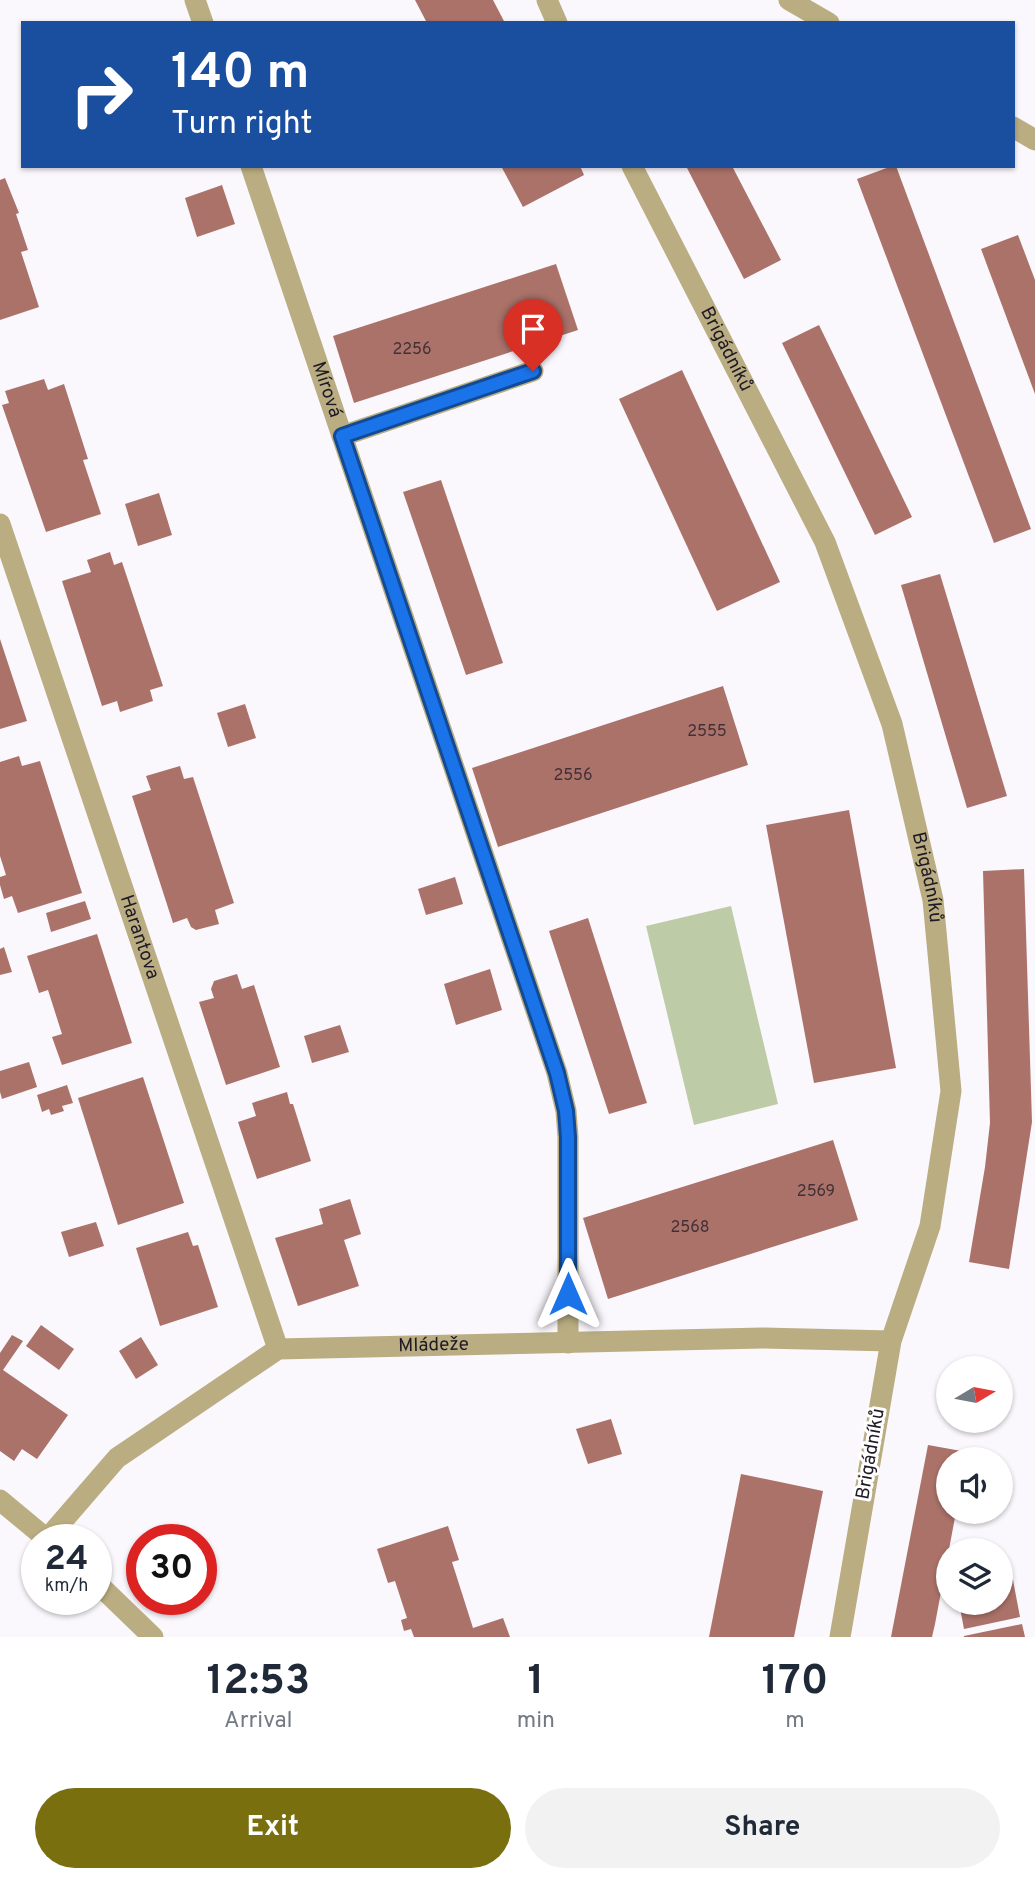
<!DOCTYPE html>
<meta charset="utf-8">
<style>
body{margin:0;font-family:Overpass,sans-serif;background:#f2f2f3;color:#1f2937;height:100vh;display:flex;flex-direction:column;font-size:26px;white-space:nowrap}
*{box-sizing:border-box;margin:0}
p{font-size:23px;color:#747a83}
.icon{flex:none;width:38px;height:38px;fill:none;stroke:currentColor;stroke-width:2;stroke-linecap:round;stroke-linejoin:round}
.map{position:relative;height:1637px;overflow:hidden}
.sheet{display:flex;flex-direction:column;background:#fff;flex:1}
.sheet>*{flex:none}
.top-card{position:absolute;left:21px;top:21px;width:994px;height:147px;border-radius:0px;box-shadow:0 2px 5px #0004;background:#1a4fa0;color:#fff;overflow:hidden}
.needle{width:46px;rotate:80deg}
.controls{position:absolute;left:936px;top:1356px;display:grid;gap:14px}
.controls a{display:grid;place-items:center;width:77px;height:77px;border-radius:50%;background:#fff;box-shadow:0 2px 5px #0004;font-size:35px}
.speed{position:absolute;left:21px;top:1524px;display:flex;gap:14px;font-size:35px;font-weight:700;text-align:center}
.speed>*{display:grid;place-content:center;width:91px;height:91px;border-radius:50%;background:#fff;box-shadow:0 2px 5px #0004;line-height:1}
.speed small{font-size:18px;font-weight:400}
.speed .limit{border:10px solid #d22;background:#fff;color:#111}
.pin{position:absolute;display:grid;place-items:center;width:60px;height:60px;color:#fff;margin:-72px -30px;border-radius:50% 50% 50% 0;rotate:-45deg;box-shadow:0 0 7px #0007}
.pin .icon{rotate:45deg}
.me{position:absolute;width:77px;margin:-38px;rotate:0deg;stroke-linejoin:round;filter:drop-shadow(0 0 5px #0008)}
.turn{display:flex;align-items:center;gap:24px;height:147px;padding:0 35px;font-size:32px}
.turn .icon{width:91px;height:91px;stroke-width:2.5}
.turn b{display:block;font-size:49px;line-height:60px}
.eta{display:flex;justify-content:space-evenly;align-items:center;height:119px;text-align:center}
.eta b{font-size:42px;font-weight:700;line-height:49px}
.action{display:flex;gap:14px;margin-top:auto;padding:14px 35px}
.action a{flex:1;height:80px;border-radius:42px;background:#796f0f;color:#fff;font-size:28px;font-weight:700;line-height:80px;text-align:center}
.action a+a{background:#f2f2f3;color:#1f2937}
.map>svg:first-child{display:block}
.green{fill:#bdcca7}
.building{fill:#ab7269}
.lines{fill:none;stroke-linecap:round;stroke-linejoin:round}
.lane{stroke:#b9ad81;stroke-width:21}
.street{stroke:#b9ad81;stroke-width:21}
.route-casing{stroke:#114b97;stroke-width:18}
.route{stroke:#1a73e8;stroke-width:12}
.labels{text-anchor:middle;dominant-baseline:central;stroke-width:6;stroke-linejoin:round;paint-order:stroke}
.number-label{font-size:16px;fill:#433037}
.street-label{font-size:19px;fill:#201a26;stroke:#fff}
</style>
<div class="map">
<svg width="1035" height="1637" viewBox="0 0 1035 1637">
<rect width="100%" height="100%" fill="#faf7fd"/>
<path class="green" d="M731,906L778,1104L694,1125L646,926Z"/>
<g class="building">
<path d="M415,0H493L505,23H427Z"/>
<path d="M501,166H580L584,175L523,207Z"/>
<path d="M686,166H732L781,260L744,279Z"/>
<path d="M892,166H896L1031,529L994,543L857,179Z"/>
<path d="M5,178L19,213L16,214L28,250L21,252L39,307L0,320V180Z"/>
<path d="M222,185L235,224L197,237L185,198Z"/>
<path d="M1018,235L1035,280V394L981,249Z"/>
<path d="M556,264L578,330L354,403L333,336Z"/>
<path d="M819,325L912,517L875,535L782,343Z"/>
<path d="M682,370L780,582L717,611L619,399Z"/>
<path d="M44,379L48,390L64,384L88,459L83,460L101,514L46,532L2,405L9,403L5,391Z"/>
<path d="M441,480L503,663L466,675L403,492Z"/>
<path d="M159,493L172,535L138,546L125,504Z"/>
<path d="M110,552L114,565L122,562L163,686L150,690L153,701L120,712L117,701L102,706L62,581L91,572L87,560Z"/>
<path d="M940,574L1007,796L967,808L901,585Z"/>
<path d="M0,639L27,721L0,729Z"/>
<path d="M723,686L748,765L498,847L472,768Z"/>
<path d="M245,704L256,738L228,747L217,713Z"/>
<path d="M19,756L22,766L40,761L82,893L18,913L12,896L4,899L0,885V877L6,875L0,856V762Z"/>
<path d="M180,766L184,779L193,777L234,903L215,910L219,924L196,930L191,927L187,918L173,923L132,796L151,790L146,776Z"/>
<path d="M849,810L896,1068L814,1083L766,825Z"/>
<path d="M1024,869L1032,1122L1009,1269L969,1262L985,1167L990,1123L983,871Z"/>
<path d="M455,877L463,904L426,915L418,889Z"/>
<path d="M85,901L91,919L51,932L46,913Z"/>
<path d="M588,918L647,1103L609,1114L549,931Z"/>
<path d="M97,934L132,1043L62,1065L52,1037L62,1034L48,990L39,993L27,956Z"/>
<path d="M4,947L12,972L0,975V949Z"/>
<path d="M490,969L502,1010L456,1025L444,984Z"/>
<path d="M237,974L242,989L254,985L280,1067L226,1085L199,1002L214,998L211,989L214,981Z"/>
<path d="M340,1025L349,1052L312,1063L304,1036Z"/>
<path d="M29,1062L37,1087L2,1099L0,1092V1071Z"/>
<path d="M143,1077L184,1203L118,1225L78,1098Z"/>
<path d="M67,1085L73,1103L62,1106L64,1111L51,1115L49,1109L42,1112L37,1095Z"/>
<path d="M287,1092L290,1104H293L311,1161L257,1179L238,1122L256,1116L252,1103Z"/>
<path d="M833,1140L858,1220L608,1299L583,1218Z"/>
<path d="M350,1199L361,1234L344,1240L359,1286L298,1306L275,1238L323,1224L319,1209Z"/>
<path d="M96,1222L104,1246L69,1257L61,1232Z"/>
<path d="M188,1232L193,1246L198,1245L218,1307L160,1326L136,1248Z"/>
<path d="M41,1325L74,1349L59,1370L26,1346Z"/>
<path d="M12,1335L23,1341L3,1370L68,1415L37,1459L22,1449L14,1461L0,1451V1353Z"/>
<path d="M141,1337L158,1365L136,1379L119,1351Z"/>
<path d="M611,1419L622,1454L588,1464L576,1429Z"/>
<path d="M928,1445L967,1452L966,1460H948V1512H956L935,1624L932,1637H891Z"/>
<path d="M741,1474L823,1491L794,1637H709Z"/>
<path d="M448,1526L459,1560L452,1562L473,1628L503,1618L510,1637H414L411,1629L404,1631L401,1620L407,1618L395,1581L388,1583L377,1549Z"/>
<path d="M1013,1580L1020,1617L964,1629L959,1603H1001V1583Z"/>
<path d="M1022,1624L1025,1637H964V1636Z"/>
</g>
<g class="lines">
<path class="lane" d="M342,436L533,371"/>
<g class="street">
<path d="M195,0L203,23"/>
<path d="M547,0L557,23"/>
<path d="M789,0L829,23"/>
<path d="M1013,127L1035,140"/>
<path id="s1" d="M251,166L557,1073L566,1111L568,1137V1343"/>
<path id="s2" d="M632,166L825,542L892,724L933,900L951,1091L930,1226L891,1341L840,1637"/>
<path id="s3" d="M0,524L278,1349"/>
<path d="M0,1500L48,1540"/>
<path id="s4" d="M47,1539L117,1458L278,1349L763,1338L891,1341"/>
<path d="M96,1582L153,1637"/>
</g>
</g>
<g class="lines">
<g class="route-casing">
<path id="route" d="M533,371L342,436L557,1073L566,1111L568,1137V1294"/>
</g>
<use href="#route" class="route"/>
</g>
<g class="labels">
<g class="number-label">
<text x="412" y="350">2256</text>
<text x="707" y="732">2555</text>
<text x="573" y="776">2556</text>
<text x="816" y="1192">2569</text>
<text x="690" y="1228">2568</text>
</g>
<g class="street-label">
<text stroke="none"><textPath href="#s2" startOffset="206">Brigádníků</textPath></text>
<text stroke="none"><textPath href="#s1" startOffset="236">Mírová</textPath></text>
<text stroke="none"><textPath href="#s2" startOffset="774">Brigádníků</textPath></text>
<text stroke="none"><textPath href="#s3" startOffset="436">Harantova</textPath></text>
<text stroke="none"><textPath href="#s4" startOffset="457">Mládeže</textPath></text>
<text transform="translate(871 1454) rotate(-80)">Brigádníků</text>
</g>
</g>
</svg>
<div class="controls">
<a><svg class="needle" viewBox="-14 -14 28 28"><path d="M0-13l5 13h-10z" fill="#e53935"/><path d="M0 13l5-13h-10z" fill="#747a83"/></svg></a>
<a><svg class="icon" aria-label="sound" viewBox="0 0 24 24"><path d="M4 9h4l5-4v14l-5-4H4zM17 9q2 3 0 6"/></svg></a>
<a><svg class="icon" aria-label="layers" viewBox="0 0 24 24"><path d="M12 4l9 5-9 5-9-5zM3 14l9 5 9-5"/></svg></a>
</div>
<div class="speed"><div>24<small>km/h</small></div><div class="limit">30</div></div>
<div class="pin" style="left:533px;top:371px;background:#d93025"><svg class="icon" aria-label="arrive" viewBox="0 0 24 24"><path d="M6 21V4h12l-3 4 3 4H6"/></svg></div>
<svg class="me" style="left:568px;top:1294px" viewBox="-20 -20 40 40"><path d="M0-17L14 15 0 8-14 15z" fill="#1a73e8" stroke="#fff" stroke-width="4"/></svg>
<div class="top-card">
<div class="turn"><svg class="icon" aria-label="right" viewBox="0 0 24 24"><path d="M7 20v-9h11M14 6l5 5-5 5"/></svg><div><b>140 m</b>Turn right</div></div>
</div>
</div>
<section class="sheet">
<div class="eta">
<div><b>12:53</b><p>Arrival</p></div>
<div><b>1</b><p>min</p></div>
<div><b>170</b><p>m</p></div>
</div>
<div class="action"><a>Exit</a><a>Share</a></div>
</section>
